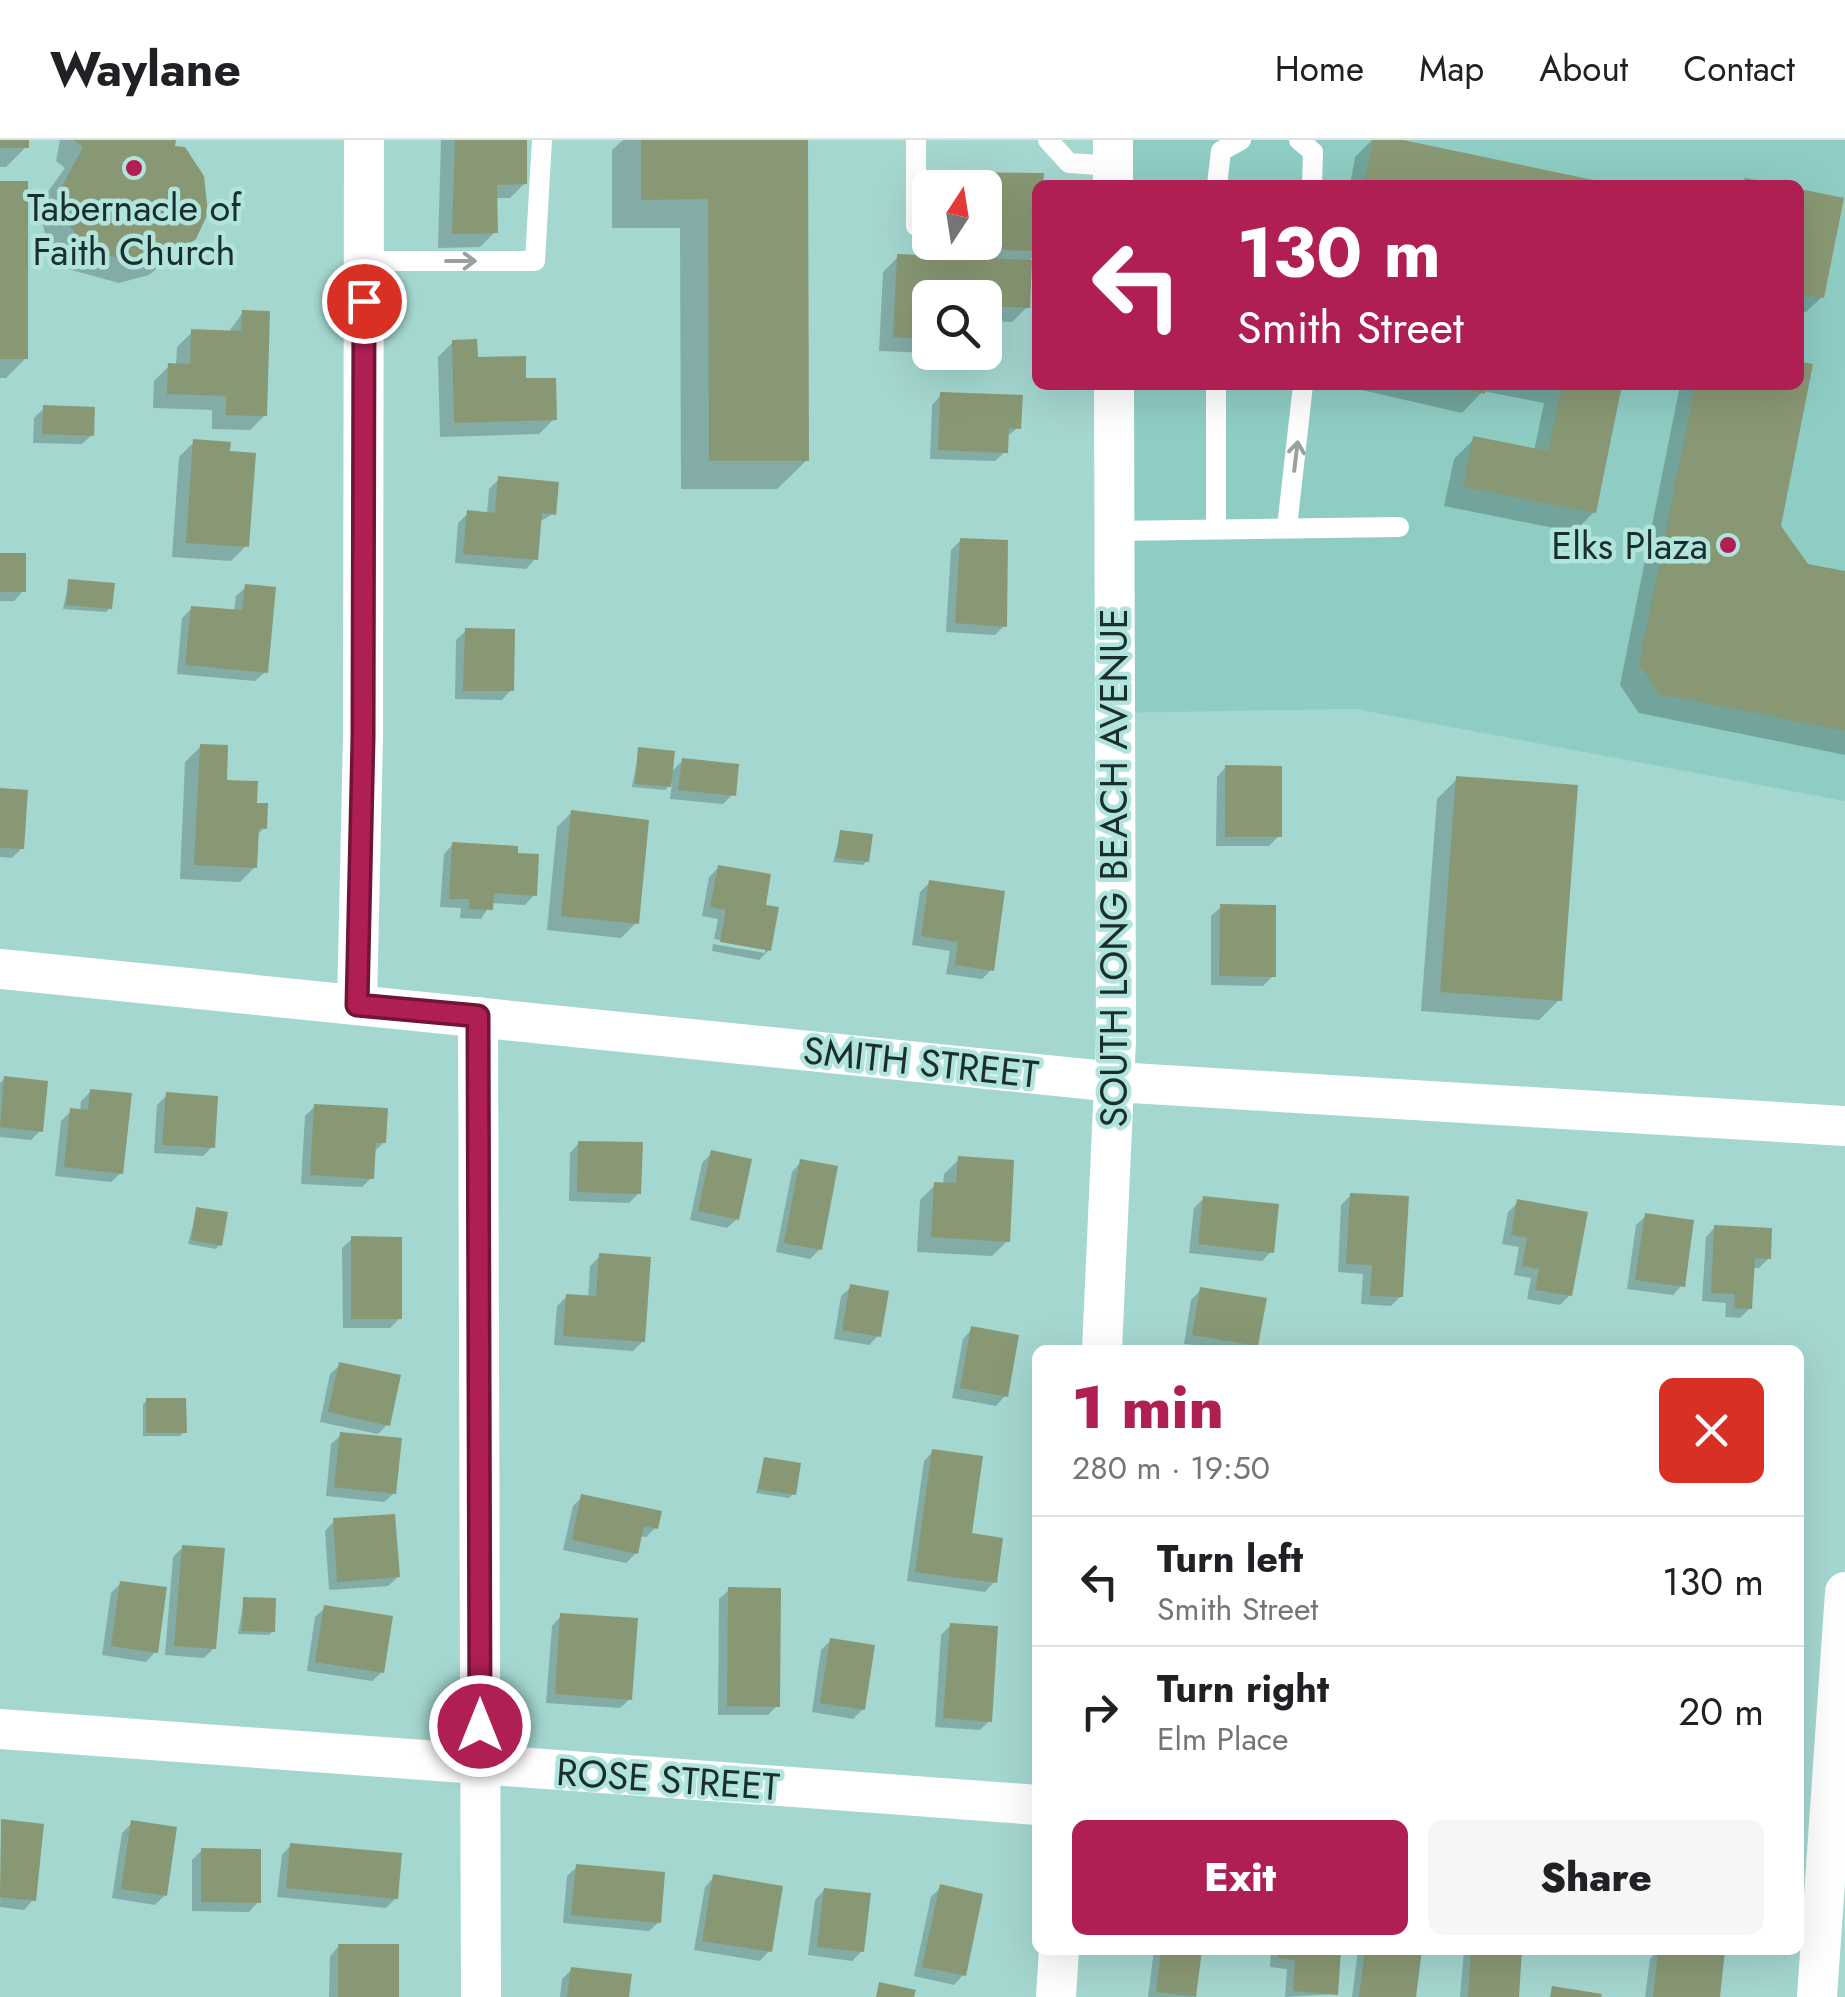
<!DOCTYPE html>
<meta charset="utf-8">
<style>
body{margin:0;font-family:Jost,sans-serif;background:#f6f6f6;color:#202124;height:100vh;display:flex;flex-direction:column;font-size:38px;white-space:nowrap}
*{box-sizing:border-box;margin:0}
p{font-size:32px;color:#757577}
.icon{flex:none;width:55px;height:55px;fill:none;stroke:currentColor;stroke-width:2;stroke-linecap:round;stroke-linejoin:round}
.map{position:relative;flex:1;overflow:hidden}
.side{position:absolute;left:1032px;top:1205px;width:772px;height:610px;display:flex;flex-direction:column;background:#fff;border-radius:15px;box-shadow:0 10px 40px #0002}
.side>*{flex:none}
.top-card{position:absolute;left:1032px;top:40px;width:772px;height:210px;border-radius:15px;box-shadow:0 10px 40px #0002;background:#af1f54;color:#fff;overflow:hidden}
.needle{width:65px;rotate:12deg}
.buttons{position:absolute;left:912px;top:30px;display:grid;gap:20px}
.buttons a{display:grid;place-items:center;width:90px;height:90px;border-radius:15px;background:#fff;box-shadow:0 10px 40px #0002;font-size:50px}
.pin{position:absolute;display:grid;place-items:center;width:85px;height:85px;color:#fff;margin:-42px;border:5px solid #fff;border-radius:50%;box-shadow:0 2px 10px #0007}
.me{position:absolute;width:110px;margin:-55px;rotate:0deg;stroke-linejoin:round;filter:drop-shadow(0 0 8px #0008)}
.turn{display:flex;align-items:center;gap:35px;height:210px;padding:0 40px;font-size:45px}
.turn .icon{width:130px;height:130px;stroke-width:2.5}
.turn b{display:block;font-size:70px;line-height:85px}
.round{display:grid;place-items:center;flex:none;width:105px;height:105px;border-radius:15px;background:#f6f6f6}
.overview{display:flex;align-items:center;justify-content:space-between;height:170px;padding:0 40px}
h1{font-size:60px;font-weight:800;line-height:75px;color:#af1f54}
.cta{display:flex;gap:20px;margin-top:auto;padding:20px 40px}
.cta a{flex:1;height:115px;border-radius:15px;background:#af1f54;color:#fff;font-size:40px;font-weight:800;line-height:115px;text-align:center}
.cta a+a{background:#f6f6f6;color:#202124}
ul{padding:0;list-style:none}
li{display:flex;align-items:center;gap:30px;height:130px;padding:0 40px;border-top:2px solid #e0e0e0}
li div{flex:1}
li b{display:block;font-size:38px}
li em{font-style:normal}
header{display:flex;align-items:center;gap:60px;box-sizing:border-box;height:140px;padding:0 50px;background:#fff;border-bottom:2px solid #e0e0e0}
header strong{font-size:48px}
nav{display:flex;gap:55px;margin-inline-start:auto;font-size:35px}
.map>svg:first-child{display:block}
.built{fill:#8fcdc4}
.shadow{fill:#0003}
.building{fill:#899874}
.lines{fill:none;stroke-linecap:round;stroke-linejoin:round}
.service{stroke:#fff;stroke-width:20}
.minor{stroke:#fff;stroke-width:40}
.oneway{stroke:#98a1a0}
.route-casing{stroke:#721437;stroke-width:25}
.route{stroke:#af1f54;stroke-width:18}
.poi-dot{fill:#af1f54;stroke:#b1e4dd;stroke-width:4}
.labels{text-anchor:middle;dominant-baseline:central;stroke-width:9;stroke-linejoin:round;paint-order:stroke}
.poi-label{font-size:38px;fill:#1a2f2c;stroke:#b1e4dd}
.street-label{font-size:38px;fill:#1a2f2c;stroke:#b1e4dd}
</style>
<header>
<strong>Waylane</strong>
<nav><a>Home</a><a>Map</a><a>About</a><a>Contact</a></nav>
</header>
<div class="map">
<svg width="1845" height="1857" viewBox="0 0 1845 1857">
<rect width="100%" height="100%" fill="#a4d7d0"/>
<path class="built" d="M1103,0H1845V661L1355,569L1106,573L1105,245H1800V45H1103Z"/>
<g class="shadow">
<path d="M0,0H26V7L6,27H0Z"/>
<path d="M60,0H173L194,98L149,135L119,143L68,129L47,102L40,73L49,50L65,28L56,21Z"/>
<path d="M441,0H524L525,43L510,58H495V92L480,107L438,108Z"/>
<path d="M623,0H805L807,320L777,349H681L680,88H612V10Z"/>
<path d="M1372,0H1390L1610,45H1350L1355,17Z"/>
<path d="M965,34L1041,45L1038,112L1030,120L1027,167L1012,182L985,181V158H930V212H955L953,214L879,211L883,132L898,117L948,119L949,102H985V48H952Z"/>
<path d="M0,43L26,218L6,238H0Z"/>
<path d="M1800,52L1822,157L1806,172L1800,171Z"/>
<path d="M243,172L265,275L250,290L212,289V270L153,268L154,241L169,226H176L177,207L192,192L228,193Z"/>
<path d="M453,202L475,219L524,240L554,279L539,294L440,297L438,217Z"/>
<path d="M1800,224L1810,226L1778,386L1806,426L1845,434V615L1639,573L1620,545L1680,245H1800Z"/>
<path d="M1340,245H1620L1594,372L1574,392L1444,366L1454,319L1474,299L1534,311L1544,263L1483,251L1462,273Z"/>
<path d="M941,255L1019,287L1006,297L1005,312L995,321L930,319L932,265Z"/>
<path d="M44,268L92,295L82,304L33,303L34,278Z"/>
<path d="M194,302L246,406L231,421L172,417L179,317Z"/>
<path d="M499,339L554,373L538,383L535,419L526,429L455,423L458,383L468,373L487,374L489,349Z"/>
<path d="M961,400L1004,486L995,495L946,492L951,410Z"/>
<path d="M0,416L23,451L14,461H0Z"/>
<path d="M69,442L110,468L106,472L63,469Z"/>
<path d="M246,447L265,532L255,541L177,534L182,478L192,468L234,472L236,456Z"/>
<path d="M466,491L511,550L502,560L455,559L456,500Z"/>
<path d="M200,607L264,688L256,696L255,727L240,742L180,739L185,622Z"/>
<path d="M639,610L670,633L683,620L733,654L723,664L670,659L672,643L665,650L632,647Z"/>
<path d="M1226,627L1279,696L1269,706H1216L1217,637Z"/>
<path d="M1457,639L1559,860L1539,880L1421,871L1437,659Z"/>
<path d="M0,651L22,708L12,718L0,717Z"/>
<path d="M572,672L636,783L621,798L547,790L557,687Z"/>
<path d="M841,692L867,721L863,725L833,722Z"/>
<path d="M453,704L534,755L525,765L491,763L481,779L460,778L461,768L440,767L444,714Z"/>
<path d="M718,728L763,767L769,810L759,820L712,811L713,804L765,813V807L714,799L718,779L702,776L709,737Z"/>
<path d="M930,742L991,830L982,839L946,834L950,811L912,805L920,752Z"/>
<path d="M1221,767L1273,836L1263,846L1211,845V776Z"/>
<path d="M5,938L41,990L31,1000L0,997V943Z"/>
<path d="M91,951L121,1033L111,1042L55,1036L61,981L71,971L80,972L81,961Z"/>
<path d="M167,955L212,1007L203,1016L154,1013L157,965Z"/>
<path d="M315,966L384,1002L373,1013L372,1037L362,1047L301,1044L305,976Z"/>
<path d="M579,1003L639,1053L629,1063L569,1061L570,1013Z"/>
<path d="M712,1013L737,1079L727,1088L690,1080L702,1023Z"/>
<path d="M959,1019L1007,1101L992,1116L917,1112L920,1060L935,1045H943L944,1034Z"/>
<path d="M801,1022L820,1109L810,1119L776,1112L792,1032Z"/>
<path d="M1351,1055L1401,1156L1391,1166L1361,1164L1363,1134L1338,1132L1341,1065Z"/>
<path d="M1204,1058L1272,1111L1262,1121L1189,1113L1194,1068Z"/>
<path d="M1518,1062L1570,1155L1560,1165L1527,1159L1531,1138L1514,1135L1519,1107L1502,1104L1508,1072Z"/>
<path d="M197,1070L220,1104L216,1109L188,1104Z"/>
<path d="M1646,1076L1682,1145L1673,1155L1627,1149L1636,1085Z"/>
<path d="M1715,1087L1769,1118L1759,1128H1752L1750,1168L1740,1178L1725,1177L1726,1163L1702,1161L1706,1097Z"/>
<path d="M352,1099L400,1178L390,1188H343L342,1108Z"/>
<path d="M600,1116L643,1201L633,1211L554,1205L557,1166L566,1157L588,1158L590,1126Z"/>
<path d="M851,1147L879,1195L869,1205L834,1199L841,1156Z"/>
<path d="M1201,1150L1256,1205L1251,1210L1184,1204L1191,1160Z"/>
<path d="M972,1189L1005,1256L996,1266L952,1258L963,1199Z"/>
<path d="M340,1225L388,1284L378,1294L320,1282L330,1234Z"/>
<path d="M147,1260L184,1292L180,1296H143V1264Z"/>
<path d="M341,1295L394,1353L384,1362L326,1356L331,1304Z"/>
<path d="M933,1311L994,1442L985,1452L907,1441L924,1321Z"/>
<path d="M765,1319L793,1354L789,1358L756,1353Z"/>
<path d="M582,1357L656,1387L646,1397L639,1396L636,1413L626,1423L563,1410L573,1366Z"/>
<path d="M334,1381L398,1437L388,1446L329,1450L325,1391Z"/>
<path d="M183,1407L214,1508L204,1518L165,1515L173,1417Z"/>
<path d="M121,1443L155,1512L146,1522L102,1515L111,1453Z"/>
<path d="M729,1450L777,1566L768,1575H718L719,1459Z"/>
<path d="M244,1460L273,1491L269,1495L238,1494Z"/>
<path d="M325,1468L382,1532L372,1541L307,1531L315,1477Z"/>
<path d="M561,1476L630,1559L620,1568L546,1563L552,1486Z"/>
<path d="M951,1485L989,1581L980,1590L935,1587L941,1495Z"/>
<path d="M831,1500L863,1569L853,1579L812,1572L821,1510Z"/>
<path d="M2,1682L33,1760L24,1770L0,1767Z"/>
<path d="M132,1683L165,1755L155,1765L112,1758L122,1693Z"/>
<path d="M291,1705L396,1758L386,1768L277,1757L282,1715Z"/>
<path d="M202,1710L258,1762L249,1772L192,1771V1720Z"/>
<path d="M577,1727L659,1782L649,1791L563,1783L567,1736Z"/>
<path d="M714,1737L769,1811L760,1821L694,1810L705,1747Z"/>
<path d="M941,1747L963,1835L954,1845L914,1836L931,1757Z"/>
<path d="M824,1750L862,1811L852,1821L808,1815L815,1760Z"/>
<path d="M339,1806L396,1857H329L330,1816Z"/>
<path d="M1154,1810H1199L1192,1857H1148Z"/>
<path d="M1271,1810H1338L1335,1854L1285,1857L1287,1829L1270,1827Z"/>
<path d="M1358,1810H1419L1414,1857H1352Z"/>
<path d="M1520,1810L1516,1857H1460L1464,1810Z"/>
<path d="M1658,1810H1723L1717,1857H1645L1650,1819Z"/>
<path d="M572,1829L627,1857H560L562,1839Z"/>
</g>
<g class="building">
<rect x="0" y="0" width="29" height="8"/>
<path d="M74,0H176L175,6L185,7L204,36L208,73L196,99L172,115L141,124L88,110L66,81L59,52L83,7Z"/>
<path d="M455,0H527V44L497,45L498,93L452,94Z"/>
<path d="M641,0H808L809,321H709L708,59L641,60Z"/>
<path d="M1373,0H1403L1617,45H1388L1365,40Z"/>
<path d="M964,32L1044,33L1043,45H1038V111L962,109V102H985V48H964Z"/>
<path d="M1745,38L1771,43V45H1743Z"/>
<rect x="0" y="41" width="28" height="178"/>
<path d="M1800,49L1844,58L1824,158L1800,154Z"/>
<path d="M897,114L1032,120L1030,168L985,166V158H930V199L893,197Z"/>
<path d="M242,170L270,171L267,276L226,275V256L167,254L168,223L190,224L191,189L241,191Z"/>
<path d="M477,199L478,217L526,216V238H556L557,280L454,283L452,200Z"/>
<path d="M1800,222L1813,224L1781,386L1808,424L1845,431V591L1659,554L1639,524L1695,245H1800Z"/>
<path d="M1450,245H1486L1485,254Z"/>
<path d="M1562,245H1622L1596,373L1463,347L1473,296L1548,311Z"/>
<path d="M940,252L1023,255L1021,289L1009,288L1008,313L938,310Z"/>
<path d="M43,265L95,267L94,296L42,294Z"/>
<path d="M193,299L231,302L230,311L256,313L249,407L186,403Z"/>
<path d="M498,336L559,342L556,375L542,373L538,420L463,414L467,370L495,373Z"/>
<path d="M960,398L1008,400L1007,487L955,483Z"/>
<rect x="0" y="413" width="26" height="39"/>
<path d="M68,439L115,443L112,469L66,465Z"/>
<path d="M245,444L276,447L268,533L185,525L191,466L242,470Z"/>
<path d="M465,488L515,489L514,551H463Z"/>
<path d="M200,604L228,605L227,640L258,641L257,663H268L267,689L259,688L257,728L194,725Z"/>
<path d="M638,607L675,611L671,647L635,644Z"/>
<path d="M682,618L739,624L736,656L678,650Z"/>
<path d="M1225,625L1282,626V697H1225Z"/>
<path d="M1456,636L1578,645L1562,861L1440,852Z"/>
<path d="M0,648L28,650L24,709L0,708Z"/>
<path d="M571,670L649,680L639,784L561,776Z"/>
<path d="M840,690L873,694L869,722L836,718Z"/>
<path d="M452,702L518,706V713L539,714L537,756L494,753L493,770L469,769V759H449Z"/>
<path d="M718,725L771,734L766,765L779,767L771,811L720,802L726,770L710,767Z"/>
<path d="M929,740L1005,751L994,831L955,825L958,802L921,796Z"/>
<path d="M1220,764L1276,765V837L1219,836Z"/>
<path d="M4,936L48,941L43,992L0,987Z"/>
<path d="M90,949L132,953L123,1034L64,1027L70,968L88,970Z"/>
<path d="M166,952L218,956L215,1008L162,1005Z"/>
<path d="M314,964L388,968L386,1003H376L374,1039L310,1035Z"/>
<path d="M578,1001L643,1002L641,1054L577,1052Z"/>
<path d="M711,1010L752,1019L739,1080L698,1071Z"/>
<path d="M958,1016L1014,1020L1010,1102L931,1097L934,1042L956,1043Z"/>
<path d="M800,1019L838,1026L822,1110L784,1103Z"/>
<path d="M1350,1053L1409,1056L1403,1157L1370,1156L1372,1125L1346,1124Z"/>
<path d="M1203,1056L1279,1064L1274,1113L1198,1104Z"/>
<path d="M1517,1059L1588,1072L1572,1156L1535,1150L1539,1129L1522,1126L1527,1098L1511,1095Z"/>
<path d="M196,1067L228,1072L222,1106L191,1100Z"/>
<path d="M1645,1073L1694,1080L1685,1147L1635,1140Z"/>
<path d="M1714,1085L1772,1088L1771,1119L1755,1118L1752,1169L1734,1168L1735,1154L1711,1153Z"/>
<path d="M351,1096L402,1097V1179H351Z"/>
<path d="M599,1113L651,1117L645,1202L563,1196L566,1154L596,1156Z"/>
<path d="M850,1144L889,1151L881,1197L842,1190Z"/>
<path d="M1200,1147L1267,1158L1258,1206L1192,1195Z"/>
<path d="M971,1186L1019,1195L1008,1257L960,1248Z"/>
<path d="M339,1222L401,1235L390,1286L328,1272Z"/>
<path d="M146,1258H186L187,1293H146Z"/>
<path d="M340,1292L402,1298L396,1354L334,1347Z"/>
<path d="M932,1309L983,1316L972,1393L1003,1398L997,1443L915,1432Z"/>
<path d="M764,1317L801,1323L796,1355L758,1349Z"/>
<path d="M581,1354L662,1371L658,1389L644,1386L638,1414L572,1400Z"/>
<path d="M395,1374L400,1437L337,1442L333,1378Z"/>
<path d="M182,1405L225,1408L216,1509L174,1506Z"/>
<path d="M120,1441L167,1447L158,1513L111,1506Z"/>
<path d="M728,1447L781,1448L780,1567L727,1566Z"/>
<path d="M243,1457L276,1458L275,1492L242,1491Z"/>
<path d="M324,1465L393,1476L384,1533L315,1522Z"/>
<path d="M560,1473L638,1478L632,1560L555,1554Z"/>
<path d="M950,1483L998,1486L992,1582L943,1578Z"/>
<path d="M830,1498L875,1505L865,1570L820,1563Z"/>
<path d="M1,1679L44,1684L36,1761L0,1757Z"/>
<path d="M131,1680L177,1687L167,1756L121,1749Z"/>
<path d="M290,1703L402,1713L398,1759L286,1748Z"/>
<path d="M201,1708L261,1709V1763L201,1762Z"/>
<path d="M576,1724L665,1732L661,1783L571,1775Z"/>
<path d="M713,1734L783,1746L772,1812L702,1801Z"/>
<path d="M940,1744L983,1754L966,1836L922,1827Z"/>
<path d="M824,1748L871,1753L864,1812L817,1807Z"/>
<rect x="338" y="1804" width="61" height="53"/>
<path d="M1161,1810H1202L1196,1857L1156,1852Z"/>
<path d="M1279,1810H1341L1338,1855L1293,1851L1295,1820L1278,1818Z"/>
<path d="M1365,1810H1422L1416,1857H1359Z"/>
<path d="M1471,1810H1522L1519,1857H1468Z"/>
<path d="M1658,1810H1725L1720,1857H1653Z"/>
<path d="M571,1827L632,1834L629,1857H567Z"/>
<path d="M879,1842L916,1850L914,1857H876Z"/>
<path d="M1552,1846L1602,1854L1601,1857H1550Z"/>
</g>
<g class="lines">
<g class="service">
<path d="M1048,0L1069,23L1113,26"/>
<path d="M1299,0L1313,12L1312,45"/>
<path d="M1217,45L1221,11L1241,0"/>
<path d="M916,86V0"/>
<path d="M364,121H535L542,0"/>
<path d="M1287,387L1303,245"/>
<path d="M1216,388V245"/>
<path d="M1114,391L1399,387"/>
</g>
<g class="minor">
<path d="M1113,0V45"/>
<path d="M0,829L1115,942L1845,986"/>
<path d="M357,865L363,597L364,0"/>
<path d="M478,877L481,1857"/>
<path d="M1102,1210L1116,900L1114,245"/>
<path d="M0,1589L1038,1665"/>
<path d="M1056,1857L1059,1810"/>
<path d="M1817,1857L1845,1452"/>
</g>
</g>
<defs><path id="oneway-shaft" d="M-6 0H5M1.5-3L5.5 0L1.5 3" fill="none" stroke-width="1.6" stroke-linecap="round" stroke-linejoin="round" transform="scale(2.5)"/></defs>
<g class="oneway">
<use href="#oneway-shaft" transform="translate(461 121)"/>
<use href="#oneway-shaft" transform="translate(1296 316) rotate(-83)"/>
</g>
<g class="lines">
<g class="route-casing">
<path id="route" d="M364,161L363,598L357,865L478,876L480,1586"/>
</g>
<use href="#route" class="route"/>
</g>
<g class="poi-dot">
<circle cx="134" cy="28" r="10"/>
<circle cx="1728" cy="405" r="10"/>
</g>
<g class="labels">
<g class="poi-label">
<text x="134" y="67">Tabernacle of<tspan x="134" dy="44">Faith Church</tspan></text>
<text x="1708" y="405" text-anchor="end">Elks Plaza</text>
</g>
<g class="street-label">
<text transform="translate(1113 728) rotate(-90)">SOUTH LONG BEACH AVENUE</text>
<text transform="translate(921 922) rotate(6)">SMITH STREET</text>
<text transform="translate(668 1639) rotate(4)">ROSE STREET</text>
</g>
</g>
</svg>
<div class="buttons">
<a><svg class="needle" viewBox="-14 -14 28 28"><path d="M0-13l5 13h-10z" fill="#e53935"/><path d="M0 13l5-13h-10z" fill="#757577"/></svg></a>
<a><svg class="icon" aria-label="search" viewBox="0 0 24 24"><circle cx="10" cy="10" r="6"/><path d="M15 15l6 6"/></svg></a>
</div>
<div class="pin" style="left:364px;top:161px;background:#d93025"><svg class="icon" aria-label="arrive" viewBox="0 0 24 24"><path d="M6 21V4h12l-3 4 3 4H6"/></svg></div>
<svg class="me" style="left:480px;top:1586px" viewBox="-20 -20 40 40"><circle r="17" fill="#af1f54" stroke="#fff" stroke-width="3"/><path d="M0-11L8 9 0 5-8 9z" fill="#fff"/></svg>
<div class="top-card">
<div class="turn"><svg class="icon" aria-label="left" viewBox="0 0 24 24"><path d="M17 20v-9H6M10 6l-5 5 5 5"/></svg><div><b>130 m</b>Smith Street</div></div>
</div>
<section class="side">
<div class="overview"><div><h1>1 min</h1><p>280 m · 19:50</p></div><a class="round" style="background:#d93025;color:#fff"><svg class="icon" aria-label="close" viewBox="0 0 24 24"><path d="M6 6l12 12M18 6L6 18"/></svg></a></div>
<ul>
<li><svg class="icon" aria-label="left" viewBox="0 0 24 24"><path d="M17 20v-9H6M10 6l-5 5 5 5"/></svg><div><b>Turn left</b><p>Smith Street</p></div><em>130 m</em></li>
<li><svg class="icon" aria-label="right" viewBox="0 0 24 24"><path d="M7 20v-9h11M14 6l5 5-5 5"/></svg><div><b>Turn right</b><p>Elm Place</p></div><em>20 m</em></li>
</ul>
<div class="cta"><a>Exit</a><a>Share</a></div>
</section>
</div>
